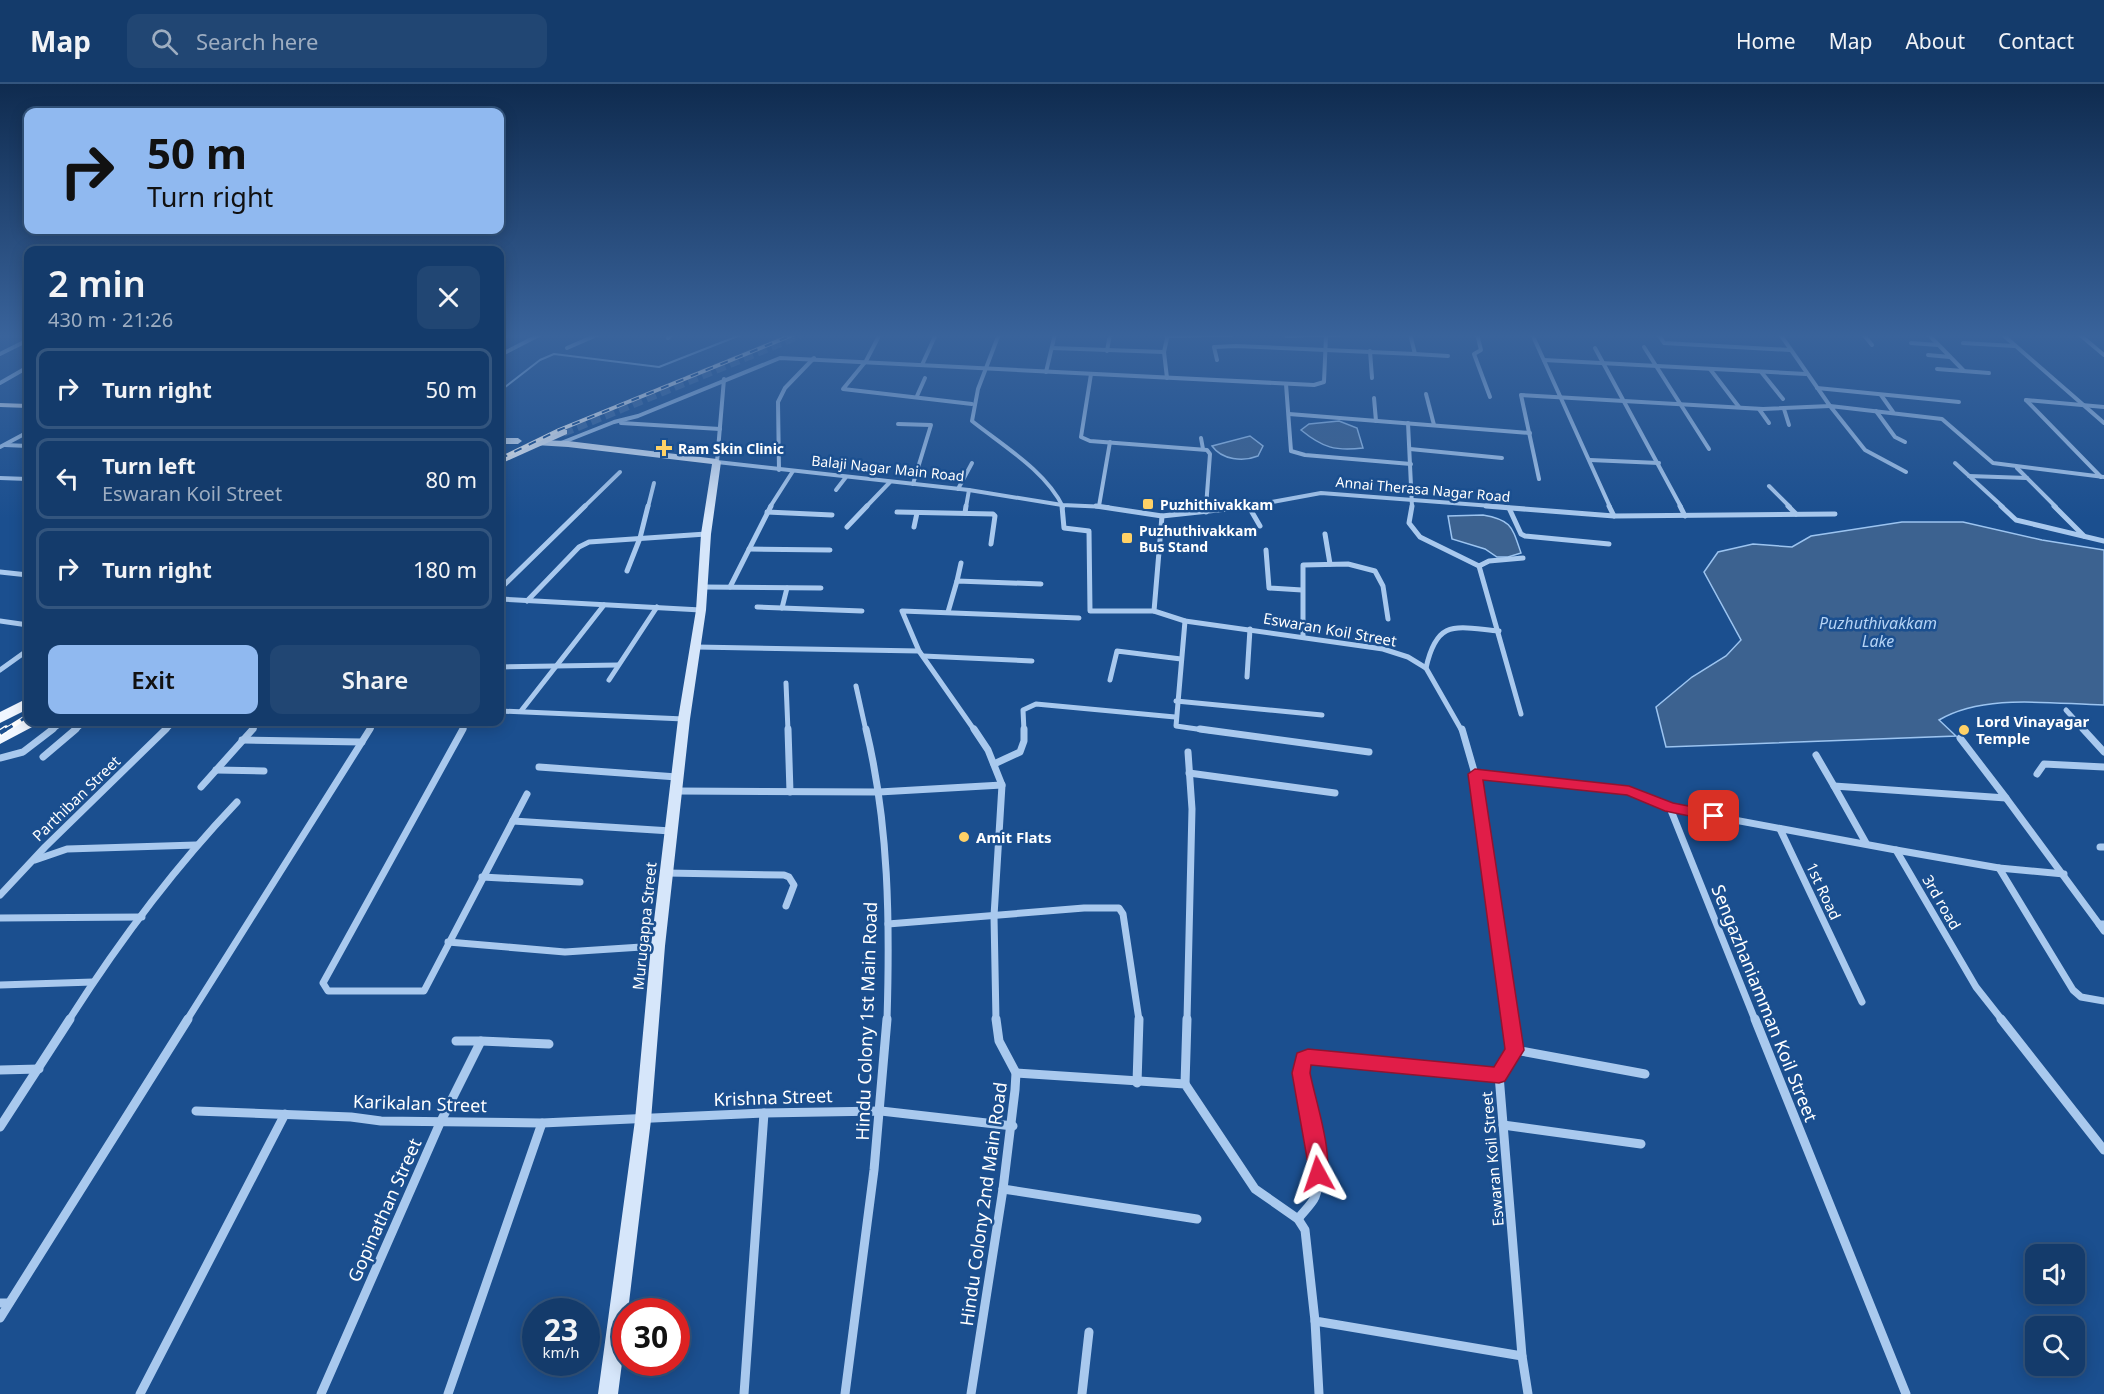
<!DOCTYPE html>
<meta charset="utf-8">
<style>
body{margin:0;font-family:"Noto Sans",sans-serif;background:#214673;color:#f1f3f6;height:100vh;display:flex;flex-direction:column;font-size:22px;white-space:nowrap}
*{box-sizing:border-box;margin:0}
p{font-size:20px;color:#9dadc1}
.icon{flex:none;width:33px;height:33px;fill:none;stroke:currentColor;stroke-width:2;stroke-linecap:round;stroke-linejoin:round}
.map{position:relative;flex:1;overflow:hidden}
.sheet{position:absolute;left:24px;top:162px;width:480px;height:480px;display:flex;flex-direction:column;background:#143b6b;border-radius:12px;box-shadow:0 3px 15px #0003,0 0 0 2px #33557e}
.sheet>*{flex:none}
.top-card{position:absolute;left:24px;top:24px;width:480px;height:126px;border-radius:12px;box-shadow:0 3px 15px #0003,0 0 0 2px #33557e;background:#90b9f0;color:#111;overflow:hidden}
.fabs{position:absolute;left:2025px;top:1160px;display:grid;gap:12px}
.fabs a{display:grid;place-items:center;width:60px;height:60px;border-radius:12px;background:#143b6b;box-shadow:0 3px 15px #0003,0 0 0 2px #33557e;font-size:30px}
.speed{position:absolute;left:522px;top:1214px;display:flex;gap:12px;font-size:30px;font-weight:700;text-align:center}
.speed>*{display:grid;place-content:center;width:78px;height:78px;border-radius:50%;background:#143b6b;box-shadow:0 3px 15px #0003,0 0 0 2px #33557e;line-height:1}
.speed small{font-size:15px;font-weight:400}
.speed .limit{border:9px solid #d22;background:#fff;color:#111}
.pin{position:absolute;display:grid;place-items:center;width:51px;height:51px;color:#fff;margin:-26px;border-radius:12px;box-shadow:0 3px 9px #0006}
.me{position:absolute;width:66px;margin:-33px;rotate:355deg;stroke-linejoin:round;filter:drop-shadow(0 0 4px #0008)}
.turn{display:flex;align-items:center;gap:21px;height:126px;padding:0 24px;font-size:27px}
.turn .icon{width:78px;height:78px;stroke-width:2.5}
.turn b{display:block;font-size:42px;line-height:51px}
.round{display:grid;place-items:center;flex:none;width:63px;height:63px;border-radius:12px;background:#214673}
.head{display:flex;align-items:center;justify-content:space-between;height:102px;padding:0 24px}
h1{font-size:36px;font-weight:600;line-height:45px}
.primary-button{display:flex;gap:12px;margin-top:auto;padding:12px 24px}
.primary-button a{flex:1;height:69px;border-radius:12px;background:#90b9f0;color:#111;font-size:24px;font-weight:600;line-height:69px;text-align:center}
.primary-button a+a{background:#214673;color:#f1f3f6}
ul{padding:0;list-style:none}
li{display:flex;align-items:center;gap:18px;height:81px;margin:0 12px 9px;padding:0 12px;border:3px solid #33557e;border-radius:12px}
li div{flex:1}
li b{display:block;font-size:22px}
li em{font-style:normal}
header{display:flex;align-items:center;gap:36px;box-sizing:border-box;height:84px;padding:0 30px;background:#143b6b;border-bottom:2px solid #33557e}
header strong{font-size:28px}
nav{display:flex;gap:33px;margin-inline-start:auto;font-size:21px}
.search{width:420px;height:54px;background:#214673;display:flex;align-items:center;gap:15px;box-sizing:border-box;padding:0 21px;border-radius:12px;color:#9dadc1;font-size:22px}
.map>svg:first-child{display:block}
.water{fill:#3c6290;stroke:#9cc4f0;stroke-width:1.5}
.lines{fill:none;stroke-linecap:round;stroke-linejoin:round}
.stream{stroke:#9cc4f0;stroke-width:2}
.primary-tunnel{stroke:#3d69a0;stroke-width:10;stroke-dasharray:10 5;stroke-linecap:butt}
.street-far3{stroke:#a9c9ee;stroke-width:4}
.street-far2{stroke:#a9c9ee;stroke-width:5}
.street-far1{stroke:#a9c9ee;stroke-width:7}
.street{stroke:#a9c9ee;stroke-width:9}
.secondary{fill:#d6e6fa;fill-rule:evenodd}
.primary{fill:#f0f6ff;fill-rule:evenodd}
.rail-far2-casing{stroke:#fff;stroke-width:4}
.rail-far1-casing{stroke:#fff;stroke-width:5}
.rail-casing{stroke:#fff;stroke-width:7}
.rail-far2{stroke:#1b4f8f;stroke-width:2;stroke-dasharray:8;stroke-linecap:butt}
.rail-far1{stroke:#1b4f8f;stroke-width:3;stroke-dasharray:10;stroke-linecap:butt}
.rail{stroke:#1b4f8f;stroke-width:4.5;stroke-dasharray:13;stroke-linecap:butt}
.route{fill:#e11d48;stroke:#92132f;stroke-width:1.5}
.poi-dot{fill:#ffd166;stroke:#1b4f8f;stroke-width:2}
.labels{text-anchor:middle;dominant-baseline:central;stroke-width:5;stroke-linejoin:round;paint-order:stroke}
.far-poi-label{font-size:14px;font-weight:bold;fill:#fff;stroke:#1b4f8f;text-anchor:start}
.far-street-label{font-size:14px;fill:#fff;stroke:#1b4f8f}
.street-label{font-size:15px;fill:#fff;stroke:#1b4f8f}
.poi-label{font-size:15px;font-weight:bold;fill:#fff;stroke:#1b4f8f;text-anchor:start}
.water-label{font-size:16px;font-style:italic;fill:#b5d3f5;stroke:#1b4f8f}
.near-street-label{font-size:18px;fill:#fff;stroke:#1b4f8f}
</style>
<header>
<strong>Map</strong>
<div class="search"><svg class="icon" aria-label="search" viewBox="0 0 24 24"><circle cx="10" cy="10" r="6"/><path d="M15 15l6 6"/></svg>Search here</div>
<nav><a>Home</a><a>Map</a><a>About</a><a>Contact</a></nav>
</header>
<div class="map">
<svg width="2104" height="1310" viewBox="0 0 2104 1310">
<rect width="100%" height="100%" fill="#1b4f8f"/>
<g class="water">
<path d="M1339,337L1357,344L1363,364C1335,367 1323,364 1301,346L1309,340Z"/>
<path d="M1250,352L1263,362L1258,372C1243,378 1222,376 1212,362Z"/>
<path d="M1483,431C1512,436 1512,443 1521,469L1508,473H1497L1485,465L1452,455L1448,432Z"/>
<path d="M1902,438H1963L2042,456L2104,466V621C2052,620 1985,609 1939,636L1956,652L1666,663L1656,623L1692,593L1726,572L1741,556L1704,488L1718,468L1753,460L1792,463L1811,452Z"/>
</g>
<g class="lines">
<path class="stream" d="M500,307L540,276L554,270L659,283L743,250"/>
<path class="primary-tunnel" d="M563,348L800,250"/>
<g class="street-far3">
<path d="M880,250L866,277L843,305L972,320"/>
<path d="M999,250L978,305L972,337C1002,361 1046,387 1063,423"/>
<path d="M1477,250L1481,266L1474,270L1490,313"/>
<path d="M1532,250L1610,423"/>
<path d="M1658,250L1664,259L1790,266"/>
<path d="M1863,250L1872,261"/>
<path d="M1928,250L1964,287"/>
<path d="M2002,250L2104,339"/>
<path d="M2079,250L2104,271"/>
<path d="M1168,252L1232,251"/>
<path d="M1286,252L1355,250"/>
<path d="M668,254L672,250"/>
<path d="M1911,259L1938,261"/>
<path d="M1963,259L2015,262"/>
<path d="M1644,263L1709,365"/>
<path d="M567,264L599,250"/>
<path d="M1052,264L1164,268"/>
<path d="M1595,264L1681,423"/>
<path d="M1107,267L1110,250"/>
<path d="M1370,267L1372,294"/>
<path d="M0,270L28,256"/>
<path d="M1415,270L1448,272"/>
<path d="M500,271L541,250"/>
<path d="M1928,271L1950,273"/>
<path d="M1217,276L1214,263L1236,262L1415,270L1410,250"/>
<path d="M1544,276L1806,290"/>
<path d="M922,281L936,250"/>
<path d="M1710,285L1739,323"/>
<path d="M1937,285L1989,289"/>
<path d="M1046,288L1055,250"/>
<path d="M1762,289L1783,315"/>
<path d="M1091,290L1081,353L1090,357L1207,366L1210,370L1206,423"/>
<path d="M1167,294L1164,268L1168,250"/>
<path d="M724,295L717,378L969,406L1062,421L1108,423"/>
<path d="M0,299L28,283"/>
<path d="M1286,300L1291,367L1305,371L1411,380"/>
<path d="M1817,304L1959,318"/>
<path d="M1426,310L1434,341"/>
<path d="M1881,311L1893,328"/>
<path d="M917,312L925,294"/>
<path d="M1374,314L1376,337"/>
<path d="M2026,316L2101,393"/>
<path d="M2026,316L2104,323"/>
<path d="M1759,325L1769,339"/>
<path d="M1784,325L1789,341"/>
<path d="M1876,327L1895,353L1905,358"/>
<path d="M1289,330L1530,349"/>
<path d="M621,339L720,345"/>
<path d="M1408,339L1412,423"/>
<path d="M898,340L931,341L913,400"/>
<path d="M1201,354L1203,365"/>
<path d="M561,359L614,338L638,332L780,274L1314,301L1324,298L1326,252"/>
<path d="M5,361L28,362"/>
<path d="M0,363L28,348"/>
<path d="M1410,365L1502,374"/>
<path d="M1590,376L1659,379"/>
<path d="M1955,379L2003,423"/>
<path d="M2017,384L2056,423"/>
<path d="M779,386L778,318L785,304L814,274"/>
<path d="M1906,388L1865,366L1830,322L1942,335L1993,379L2104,393"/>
<path d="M1969,392L2027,394"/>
<path d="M0,394L28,395"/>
<path d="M1539,395L1521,311L1763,325L1830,322L1780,250"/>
<path d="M1769,402L1790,423"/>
<path d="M958,405L972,379"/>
<path d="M836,406L846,393"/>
<path d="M1099,422L1110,358"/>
<path d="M584,423L620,388"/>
<path d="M648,423L654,399"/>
<path d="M770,423L793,387"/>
<path d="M866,423L890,398"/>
<path d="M966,423L969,406"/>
<path d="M1245,423L1321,409L1505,423"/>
</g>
<g class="street-far2">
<path d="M1062,422L1064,444L1089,447L1090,527H1154"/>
<path d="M1096,422L1162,432L1255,422"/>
<path d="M1412,422L1409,439L1420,453L1479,482"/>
<path d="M1486,422L1614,432L1835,430"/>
<path d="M1609,422L1614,432"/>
<path d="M1680,422L1685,432"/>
<path d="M1788,422L1796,430"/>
<path d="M2001,422L2016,436L2104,457"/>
<path d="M2054,422L2084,452"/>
<path d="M1249,423L1260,442"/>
<path d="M1509,424L1521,450L1525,452L1609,460"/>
<path d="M767,428L832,431"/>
<path d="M897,428L993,430L995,432L991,460"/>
<path d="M1206,428V422"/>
<path d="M965,429L966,422"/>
<path d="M1162,432L1154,527L1185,537L1383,565L1408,573L1426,584L1462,647"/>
<path d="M847,443L867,422"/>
<path d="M914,443L917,429"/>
<path d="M1325,450L1330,480"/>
<path d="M749,465L830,466"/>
<path d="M1266,466L1269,504L1302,506"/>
<path d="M627,487L640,454L648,422"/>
<path d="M0,488L28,491"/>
<path d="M957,497L961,479"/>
<path d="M703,503L821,504"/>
<path d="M730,503L771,422"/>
<path d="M500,505L585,422"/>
<path d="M500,515L701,526"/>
<path d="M527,517L579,463L589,458L706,450"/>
<path d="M757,523L862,527"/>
<path d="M782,524L787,504"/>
<path d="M948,528L957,497L1041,500"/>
<path d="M0,537L28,541"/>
<path d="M1185,537L1176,642L1211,647"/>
<path d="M1303,552V481L1348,480L1375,487L1383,502L1388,535"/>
<path d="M696,563L919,567"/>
<path d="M923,572L1032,577"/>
<path d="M500,583L618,581"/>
<path d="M1426,584C1437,534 1456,543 1499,547"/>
<path d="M0,586L28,566"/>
<path d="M1247,593L1250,545"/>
<path d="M609,596L657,523"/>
<path d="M1110,596L1117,567L1181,575"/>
<path d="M786,599L788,647"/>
<path d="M856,602L866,647"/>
<path d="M1176,617L1322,631"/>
<path d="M2066,626L2085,647"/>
<path d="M500,627L684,635"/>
<path d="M521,627L604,521"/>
<path d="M1521,630L1479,482L1489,477L1523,474"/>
<path d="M51,647L63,638"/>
<path d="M74,647L85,638"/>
<path d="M165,647L174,638"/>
<path d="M251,647L259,638"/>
<path d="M369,647L375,638"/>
<path d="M462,647L467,638"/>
<path d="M975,647L919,567L902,527L1079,534"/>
<path d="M1024,647L1023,626L1036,620L1175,633"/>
</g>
<g class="street-far1">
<path d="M463,645L323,899L328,907H424L527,710"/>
<path d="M788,645L790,708"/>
<path d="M866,645C889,740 890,839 887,936"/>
<path d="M974,645L988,666L1002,701L994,832L996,936"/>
<path d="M1200,645L1369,668"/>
<path d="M1462,645L1475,690L1511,936"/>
<path d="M2083,645L2104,668"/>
<path d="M1960,654L2006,714"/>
<path d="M242,656L362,658"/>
<path d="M1816,671L1834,702"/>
<path d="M43,673L76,645"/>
<path d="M0,674L23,668L53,645"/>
<path d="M994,680L1020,668L1024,657V645"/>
<path d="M539,683L677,693"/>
<path d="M216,686L264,687"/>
<path d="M1189,689L1335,709"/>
<path d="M1475,690L1629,706L1670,724L1755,936"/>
<path d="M2037,690L2044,680L2104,683"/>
<path d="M201,703L253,645"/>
<path d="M676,707L879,708L1002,701"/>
<path d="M1670,724L1896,766L1976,903L2002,936"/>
<path d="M513,737L671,747"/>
<path d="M1780,745L1862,918"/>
<path d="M1866,759L1834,702L2006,714L2099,840"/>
<path d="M2100,763H2104"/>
<path d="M1896,766L1999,784L2073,906L2081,913L2104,917"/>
<path d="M35,776L67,765L196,761"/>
<path d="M1999,784L2064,790"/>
<path d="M666,789L784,791L789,793L794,801L786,822"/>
<path d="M482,793L580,798"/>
<path d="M0,811L45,763L166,645"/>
<path d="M0,834L142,833"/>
<path d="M888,840L1084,824H1119L1123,830L1139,936"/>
<path d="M2104,840H2099L2104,847"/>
<path d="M448,858L565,868L657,862"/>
<path d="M0,901L93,898"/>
<path d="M69,936C118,859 174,784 237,718"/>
<path d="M187,936L370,645"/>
<path d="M1187,936L1192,725L1188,668"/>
</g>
<g class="street">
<path d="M1510,935L1515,966L1499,991L1522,1272L1528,1310"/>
<path d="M1755,935L1906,1310"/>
<path d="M2001,935L2104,1066"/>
<path d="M481,957L549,960"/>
<path d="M1515,966L1645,990"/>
<path d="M0,986L39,985"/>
<path d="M1016,989L1185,1000L1255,1105L1298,1135L1305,1146L1315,1237L1522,1272"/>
<path d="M1137,999L1139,935"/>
<path d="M1185,1000L1187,935"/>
<path d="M196,1027L351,1033L381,1037L542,1039L764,1029L881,1027L1013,1042"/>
<path d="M1503,1041L1641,1060"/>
<path d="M0,1043L70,935"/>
<path d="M1003,1105L1197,1135"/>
<path d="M1298,1135C1303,1128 1312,1120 1315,1113C1331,1074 1297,1016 1303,975L1308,973L1499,991"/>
<path d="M0,1219H9"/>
<path d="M0,1234L188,935"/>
<path d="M1315,1237L1319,1310"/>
<path d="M140,1310L285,1030"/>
<path d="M321,1310L440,1039L481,957H456"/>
<path d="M448,1310L542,1039"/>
<path d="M744,1310L764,1029"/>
<path d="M845,1310L874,1086L887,935"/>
<path d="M971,1310L1003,1105L1015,1006L1016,989L999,957L996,935"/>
<path d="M1082,1310L1089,1248"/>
</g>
<g class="secondary">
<path d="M0,319L28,320V324L0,323Z"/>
<path d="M500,354H518L522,357L518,360H500Z"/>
<path d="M538,356L568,357L717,375L721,378L711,450L706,526L690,635L665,862L651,1036L628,1227H626V1248L618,1310H598L635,1036L651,862L678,635L696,526L701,450L712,380L568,363L535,361L534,359Z"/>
</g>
<g class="primary">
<path d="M563,345L567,346V350L500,380V373Z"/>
<path d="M28,614V625L0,639V628Z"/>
<path d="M28,634V638H38L36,641L0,660V649Z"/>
</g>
<g class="rail-far2-casing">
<path id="rail-far2" d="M500,375L559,346L795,250"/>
</g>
<g class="rail-far1-casing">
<path id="rail-far1" d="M4,647L28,632"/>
</g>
<g class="rail-casing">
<path id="rail" d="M0,649L6,645"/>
</g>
<use href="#rail-far2" class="rail-far2"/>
<use href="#rail-far1" class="rail-far1"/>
<use href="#rail" class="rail"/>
</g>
<linearGradient id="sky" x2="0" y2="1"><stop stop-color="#0f2b4f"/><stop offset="0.58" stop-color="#39639b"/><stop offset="1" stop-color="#39639b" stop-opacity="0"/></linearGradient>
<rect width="2104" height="434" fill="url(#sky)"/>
<path class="route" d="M1475,685L1629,702L1673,719L1714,727L1722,732L1714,737L1665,727L1627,711L1483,696L1524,966L1505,997L1499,999L1311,981L1310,989C1315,1015 1335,1074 1325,1097L1318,1099L1311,1097L1292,989L1297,969L1308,965L1494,983L1505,965L1468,690Z"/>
<g class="poi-dot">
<path d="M661 355h6v6h6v6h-6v6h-6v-6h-6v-6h6z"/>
<rect x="1142" y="414" width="12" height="12" rx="3"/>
<rect x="1121" y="448" width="12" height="12" rx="3"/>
<circle cx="1964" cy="646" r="6"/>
<circle cx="964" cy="753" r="6"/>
</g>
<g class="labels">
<g class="far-poi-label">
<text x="678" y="364">Ram Skin Clinic</text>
<text x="1160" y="420">Puzhithivakkam</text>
<text x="1139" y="446">Puzhuthivakkam<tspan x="1139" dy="16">Bus Stand</tspan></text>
</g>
<g class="far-street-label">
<text transform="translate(888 384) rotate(6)">Balaji Nagar Main Road</text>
<text transform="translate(1423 405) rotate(5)">Annai Therasa Nagar Road</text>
</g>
<g class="street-label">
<text transform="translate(1330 545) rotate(10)">Eswaran Koil Street</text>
<text transform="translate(76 714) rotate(-44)">Parthiban Street</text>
<text transform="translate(1824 807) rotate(65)">1st Road</text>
<text transform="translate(1942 818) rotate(60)">3rd road</text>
<text transform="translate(644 842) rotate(-84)">Murugappa Street</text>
<text transform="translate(1492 1075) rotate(-95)">Eswaran Koil Street</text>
</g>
<g class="poi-label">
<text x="1976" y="637">Lord Vinayagar<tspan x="1976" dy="17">Temple</tspan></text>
<text x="976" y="753">Amit Flats</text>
</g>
<g class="water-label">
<text x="1878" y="539">Puzhuthivakkam<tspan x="1878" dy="18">Lake</tspan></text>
</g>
<g class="near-street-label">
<text transform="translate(1765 919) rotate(68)">Sengazhaniamman Koil Street</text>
<text transform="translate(866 937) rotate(-88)">Hindu Colony 1st Main Road</text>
<text transform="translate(773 1013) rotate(-2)">Krishna Street</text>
<text transform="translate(420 1019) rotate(2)">Karikalan Street</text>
<text transform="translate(983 1120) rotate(-82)">Hindu Colony 2nd Main Road</text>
<text transform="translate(384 1126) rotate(-66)">Gopinathan Street</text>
</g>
</g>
</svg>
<div class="fabs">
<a><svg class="icon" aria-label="sound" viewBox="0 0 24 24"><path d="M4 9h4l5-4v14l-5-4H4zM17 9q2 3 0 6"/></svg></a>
<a><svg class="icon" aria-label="search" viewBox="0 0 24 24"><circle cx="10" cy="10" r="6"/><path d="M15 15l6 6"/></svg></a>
</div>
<div class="speed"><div>23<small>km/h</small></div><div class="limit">30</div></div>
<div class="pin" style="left:1714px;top:732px;background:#d93025"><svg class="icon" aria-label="arrive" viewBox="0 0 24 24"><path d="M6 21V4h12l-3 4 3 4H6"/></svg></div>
<svg class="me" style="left:1318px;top:1090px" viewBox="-20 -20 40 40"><path d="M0-17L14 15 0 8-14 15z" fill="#e11d48" stroke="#fff" stroke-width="4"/></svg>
<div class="top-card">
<div class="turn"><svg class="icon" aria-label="right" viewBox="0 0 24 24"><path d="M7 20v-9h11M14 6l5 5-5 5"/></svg><div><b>50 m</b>Turn right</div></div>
</div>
<section class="sheet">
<div class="head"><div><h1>2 min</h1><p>430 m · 21:26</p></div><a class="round"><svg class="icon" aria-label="close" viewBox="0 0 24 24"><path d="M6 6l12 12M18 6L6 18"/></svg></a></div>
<ul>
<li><svg class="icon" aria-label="right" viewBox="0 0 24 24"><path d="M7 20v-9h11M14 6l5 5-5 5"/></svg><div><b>Turn right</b></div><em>50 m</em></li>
<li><svg class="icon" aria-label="left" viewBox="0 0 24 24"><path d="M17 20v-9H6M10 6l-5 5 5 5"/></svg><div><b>Turn left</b><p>Eswaran Koil Street</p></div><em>80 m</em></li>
<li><svg class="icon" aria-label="right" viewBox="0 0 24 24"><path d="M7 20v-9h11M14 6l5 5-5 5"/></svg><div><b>Turn right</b></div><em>180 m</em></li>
</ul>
<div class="primary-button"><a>Exit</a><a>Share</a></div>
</section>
</div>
